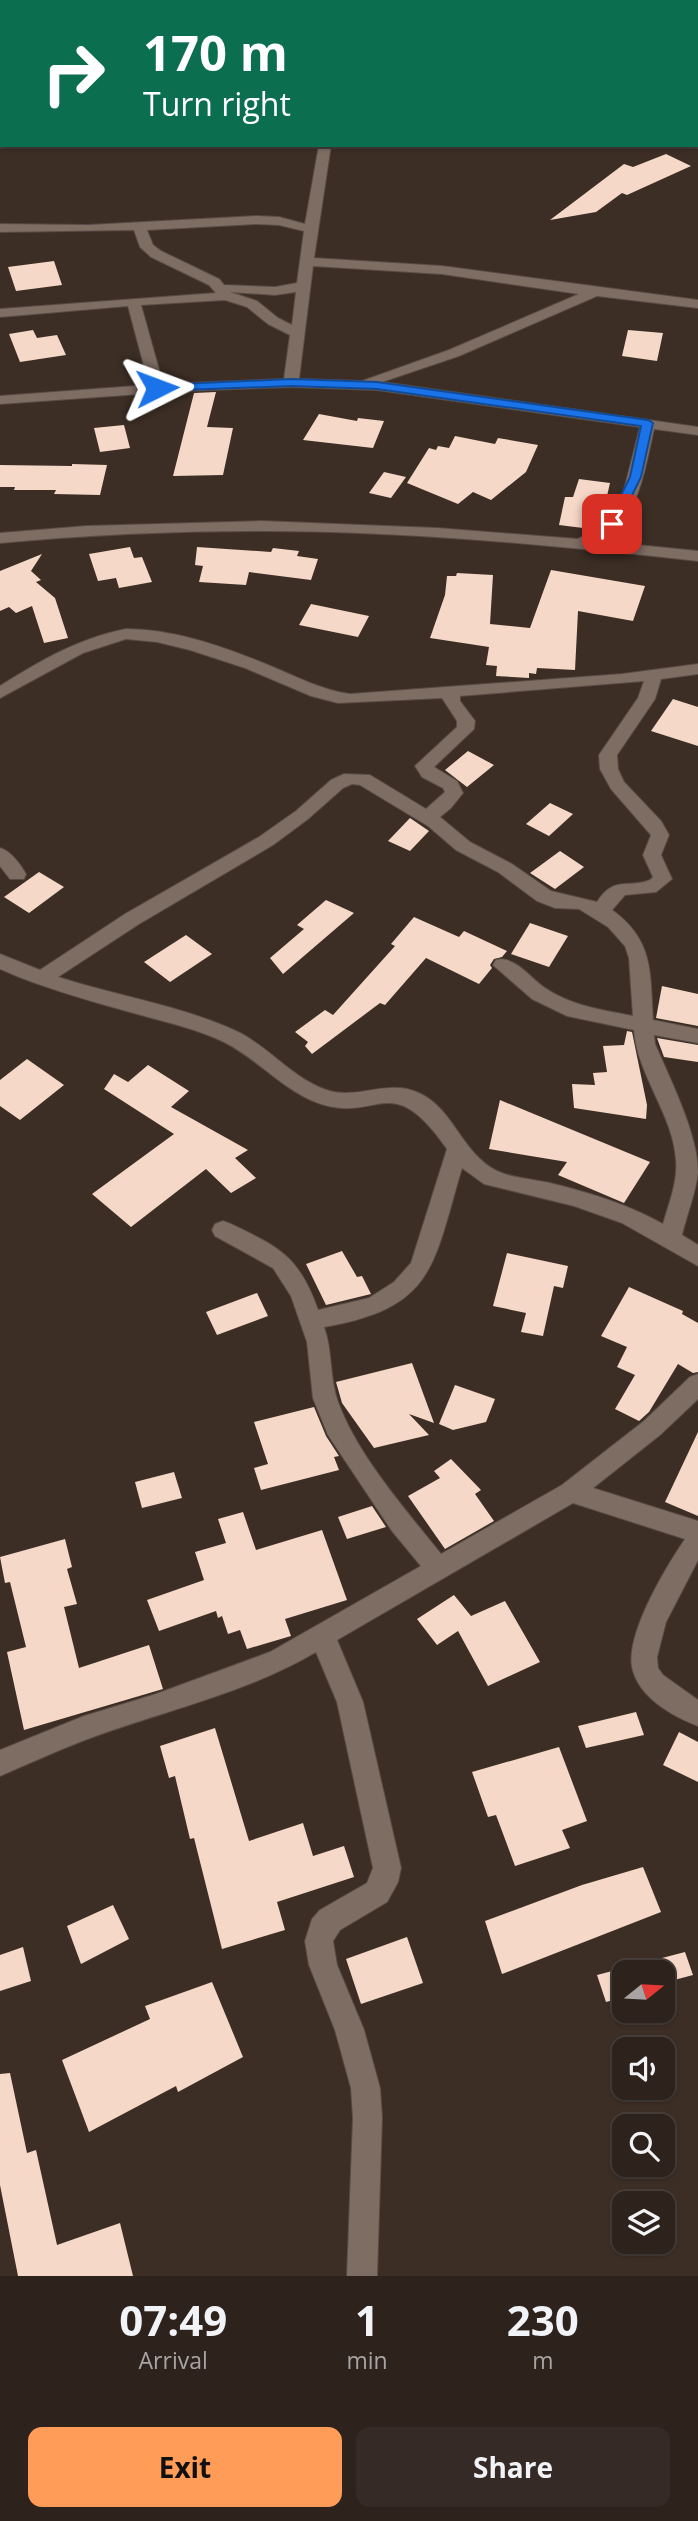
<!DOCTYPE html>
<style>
body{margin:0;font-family:"Open Sans",sans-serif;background:#352a25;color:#f1f3f6;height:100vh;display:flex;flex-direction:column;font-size:26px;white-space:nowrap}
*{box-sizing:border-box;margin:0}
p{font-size:23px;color:#a7a4a3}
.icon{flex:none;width:38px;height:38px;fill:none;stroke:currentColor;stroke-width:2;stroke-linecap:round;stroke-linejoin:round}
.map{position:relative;height:2276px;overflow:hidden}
.details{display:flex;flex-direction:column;background:#2d221c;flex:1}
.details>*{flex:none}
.banner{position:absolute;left:0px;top:0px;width:698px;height:147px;box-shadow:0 2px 5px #0004,0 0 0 2px #483f3b;background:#0b6e4f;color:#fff;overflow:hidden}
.needle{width:46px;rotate:72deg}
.fabs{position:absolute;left:612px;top:1960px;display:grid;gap:14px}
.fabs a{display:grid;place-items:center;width:63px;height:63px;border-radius:14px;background:#2d221c;box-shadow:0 2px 5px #0004,0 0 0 2px #483f3b;font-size:35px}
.pin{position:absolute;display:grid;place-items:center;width:60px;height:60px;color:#fff;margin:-30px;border-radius:14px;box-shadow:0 4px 10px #0006}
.me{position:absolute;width:77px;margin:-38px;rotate:87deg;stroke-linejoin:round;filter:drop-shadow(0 0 5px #0008)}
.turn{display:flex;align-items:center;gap:24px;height:147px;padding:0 28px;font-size:32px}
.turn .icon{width:91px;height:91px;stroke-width:2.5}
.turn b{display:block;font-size:49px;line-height:60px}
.eta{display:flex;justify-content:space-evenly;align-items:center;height:119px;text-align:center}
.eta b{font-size:42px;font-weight:700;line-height:49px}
.action{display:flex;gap:14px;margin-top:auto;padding:14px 28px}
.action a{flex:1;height:80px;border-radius:14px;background:#fe9c58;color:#111;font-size:28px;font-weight:700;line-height:80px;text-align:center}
.action a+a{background:#352a25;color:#f1f3f6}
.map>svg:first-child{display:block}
.building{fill:#f5d8c7}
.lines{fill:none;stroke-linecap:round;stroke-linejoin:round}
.minor-casing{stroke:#584b44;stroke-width:2}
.minor{fill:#7e6d63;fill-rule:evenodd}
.route{fill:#1a73e8;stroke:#114b97;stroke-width:2}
</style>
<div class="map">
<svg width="698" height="2276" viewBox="0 0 698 2276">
<rect width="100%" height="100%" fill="#3c2e25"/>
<g class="building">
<path d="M666,154L691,166L627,195L622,193L596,212L550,220L624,164L633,167Z"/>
<path d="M54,261L62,285L16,291L8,267Z"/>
<path d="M33,330L37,338L57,335L66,355L20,362L9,334Z"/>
<path d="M628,330L663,333L657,361L622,356Z"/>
<path d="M216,392L207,427L233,428L223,475L173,476L194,393Z"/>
<path d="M319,414L357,421L358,418L384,421L373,448L303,440Z"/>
<path d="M124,425L130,448L100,452L94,428Z"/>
<path d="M455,436L495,444L498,438L538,445L526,472L491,500L473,492L458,504L407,483L429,448L436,450L438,446L449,448Z"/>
<path d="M72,464L107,465L100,495L54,494L56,490H14L15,487H0V465L72,466Z"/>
<path d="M384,472L406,477L391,498L369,493Z"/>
<path d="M579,479L610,483L601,522L591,529L559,525L565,497H573Z"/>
<path d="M130,547L134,558L142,557L152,582L119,588L116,578L98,581L89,554Z"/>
<path d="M197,547L271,552L273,548L299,551L297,556L318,559L311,580L249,572L246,585L199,582L203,566L195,565Z"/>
<path d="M42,554L31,571L41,580L36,582L55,598L68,638L44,643L32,606L16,613L9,607L0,611V571Z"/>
<path d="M551,570L645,586L633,621L578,611L575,670L537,668L536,674L529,673V678L496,676L497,666L486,665L489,647L430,638L445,595L447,576H456L457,573L493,575L490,624L530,628Z"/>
<path d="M311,604L369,616L358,637L299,625Z"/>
<path d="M673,699L698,707V746L651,731Z"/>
<path d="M468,751L494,765L467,787L445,770Z"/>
<path d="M550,803L573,814L549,836L526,824Z"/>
<path d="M410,818L429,831L410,851L388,841Z"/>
<path d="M560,851L584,867L555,889L530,873Z"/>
<path d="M39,872L64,887L29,913L4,897Z"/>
<path d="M326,900L354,913L283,974L270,958L304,929L297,925Z"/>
<path d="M414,917L459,937L464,931L507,951L502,957L494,959L490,965L492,968L479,984L426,958L385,1005L380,1003L312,1054L305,1046L308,1042L295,1032L325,1010L333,1015L395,946L391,944Z"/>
<path d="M530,923L568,936L549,967L511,954Z"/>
<path d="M186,935L212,954L170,982L144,962Z"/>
<path d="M662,986L698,994V1026L656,1018Z"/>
<path d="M627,1031L632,1032L647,1105L646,1119L574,1108L572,1084L595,1085L593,1073L607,1072L603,1046L624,1045Z"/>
<path d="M657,1038L698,1045V1062L664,1057Z"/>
<path d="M27,1059L64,1085L20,1120L0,1106V1080Z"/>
<path d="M148,1065L189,1091L171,1107L248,1150L235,1158L256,1178L231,1193L206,1169L131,1227L92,1194L174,1134L104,1089L114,1074L128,1082Z"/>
<path d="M500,1100L650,1162L624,1203L558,1175L567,1162L489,1149Z"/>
<path d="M342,1251L357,1277L362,1276L371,1294L326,1305L306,1264Z"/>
<path d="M507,1253L568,1266L563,1288L554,1286L543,1336L521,1332L526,1313L493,1306Z"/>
<path d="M629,1287L683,1311L682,1314L698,1323V1372L693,1373L678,1364L649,1412L639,1421L615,1409L635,1375L617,1367L627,1347L601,1336Z"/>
<path d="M257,1293L268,1316L217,1335L206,1312Z"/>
<path d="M412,1363L434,1423L409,1414L429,1435L374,1448L342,1403L336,1382Z"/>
<path d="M455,1385L495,1399L486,1422L453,1430L439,1424Z"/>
<path d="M314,1407L326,1436L339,1456L334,1457L339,1470L261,1490L254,1468L268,1464L254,1422Z"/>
<path d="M698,1432V1516L665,1502Z"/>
<path d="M451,1459L481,1490L475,1494L494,1521L445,1549L408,1496L440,1478L434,1471Z"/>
<path d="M174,1472L182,1498L142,1508L135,1482Z"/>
<path d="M372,1506L386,1527L347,1539L338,1517Z"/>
<path d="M243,1512L256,1550L322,1530L347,1600L285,1619L291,1636L247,1649L240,1630L228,1634L222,1616L218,1618L216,1611L159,1631L147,1600L204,1580L195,1552L226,1543L218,1519Z"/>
<path d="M65,1539L72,1567L67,1569L77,1604L64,1607L79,1668L149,1645L163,1689L24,1730L7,1652L26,1647L10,1582L5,1583L0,1557Z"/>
<path d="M454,1595L471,1616L505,1601L540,1662L488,1686L458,1631L437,1645L417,1619Z"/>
<path d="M636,1712L644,1735L586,1748L578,1726Z"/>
<path d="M215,1728L249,1841L303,1823L313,1856L344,1846L354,1877L277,1902L285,1930L222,1949L194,1838L190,1839L175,1776L169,1778L160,1746Z"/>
<path d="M679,1732L698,1742V1782L663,1765Z"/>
<path d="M559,1747L587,1821L562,1830L570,1848L515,1866L496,1815L488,1817L472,1772Z"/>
<path d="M643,1867L661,1912L502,1974L485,1921L582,1885Z"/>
<path d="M113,1905L129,1939L81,1964L67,1926Z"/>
<path d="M407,1937L423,1983L361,2004L346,1959Z"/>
<path d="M23,1947L31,1981L0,1991V1955Z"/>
<path d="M685,1952L693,1975L663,1983V1972H625V1997L606,2002L597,1975Z"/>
<path d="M212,1982L243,2057L178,2092L176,2086L89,2132L62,2060L150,2019L145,2006Z"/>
<path d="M10,2073L27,2153L36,2150L57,2245L120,2223L133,2276H18L0,2185V2074Z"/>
</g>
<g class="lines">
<g class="minor-casing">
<g id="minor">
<rect x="265" y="0" width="12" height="2"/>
<path d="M380,0H392L380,2Z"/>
<path d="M612,0H624V2H613Z"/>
<rect x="696" y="92" width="2" height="8"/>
<path d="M319,145H331L314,258L442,266L698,300V308L597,296L459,356L382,382L698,427V435L654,429C644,471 640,519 598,541L698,551V561C552,545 406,531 259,531C173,531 86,535 0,543V533L87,526L261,521L437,528L578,539L600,527L613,513L624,490L640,427L377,390L291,387L183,391L0,404V396L149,385L128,306L0,317V309L216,293L209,285L151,257L140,247L134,230L0,232V224L88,225L256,216L279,217L305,224ZM256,224L279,225L304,231L297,283L275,287L224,285L219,279L161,251L153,245L147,230ZM313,266L442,274L579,294L449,350L362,381L299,379ZM230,292L275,295L296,292L292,325L278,318L257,301ZM225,300L247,307L268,324L290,335L284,379L163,384L141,305Z"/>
<path d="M126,629C176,629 227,648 273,667C299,678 322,690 350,694L622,674L698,664V674L661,679L655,699L617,755L618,769L624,782L661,821L669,835L661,855L672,879L656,892L625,895L612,910C654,940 650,973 653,1020L698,1029V1043L654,1035L655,1044C670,1079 698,1134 698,1172C696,1192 687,1214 682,1235L698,1245V1266L622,1223L574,1206L484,1184L462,1168C433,1264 436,1308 324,1327C333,1351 329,1378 338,1402C358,1456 405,1509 441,1554L562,1485L644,1421L690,1377L698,1374V1399L660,1435L593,1488L698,1521V1560L666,1622L657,1657L658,1668L663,1675L698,1700V1726C672,1716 638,1697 632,1667C626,1633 666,1567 685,1539L573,1503L337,1640L363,1702L401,1868L398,1882L387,1902L340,1930L333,1941L337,1965L364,2030L380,2088L382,2118L377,2276H347L353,2118L351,2088L335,2030L309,1965L305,1941L312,1919L320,1910L367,1883L373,1868L337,1702L316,1652C245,1694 162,1711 85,1740C56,1751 28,1764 0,1776V1750L84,1716L156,1694L270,1652L421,1566L392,1531L328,1435L313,1398L307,1342L291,1296L273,1268L215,1236L212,1230L215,1224L223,1221L231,1224C279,1247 299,1256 318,1310L369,1298L394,1282L411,1263L447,1149C388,1064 378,1128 313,1101C280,1087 256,1058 224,1042C197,1029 166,1022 137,1014C97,1003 58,992 19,977L0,969V954L40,970L125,914L259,837L296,811L331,780L344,774L370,775L426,809L445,792L443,788L422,777L415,766L457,727V721L442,698L338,703L311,696L245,668L190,650L157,642L126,639L83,653L0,698V686C40,661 79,638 126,629ZM644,681L638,698L599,755L600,769L611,789L651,835L643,855L653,877L650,880C627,889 614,875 597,902L551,891L512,864L470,842L440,817L451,808L463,793L457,781L434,767L474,729L475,721L460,701V696ZM352,784L360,785L428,826L456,850L498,872L537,901L555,908L579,909L608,927L625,946L629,958L633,1016C603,1010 572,1006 545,988C531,979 515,955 496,960L493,965L532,999L567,1016L634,1030C637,1075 673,1114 676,1160C678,1181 669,1203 663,1224C629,1205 591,1193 554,1184C535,1179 514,1179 497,1171C462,1154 454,1109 419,1093C388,1079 360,1099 330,1091C294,1081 269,1046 236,1031C180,1005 116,996 58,977L139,924L273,845L308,819L343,788Z"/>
<path d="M0,848C11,851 20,864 26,874L24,879H10L0,866Z"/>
</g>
</g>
<use href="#minor" class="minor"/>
</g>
<path class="route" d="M291,379L377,382L648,420L653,423L641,477L618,524L612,528L607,524L630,477L641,426L377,389L291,386L157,391L151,388L157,385Z"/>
</svg>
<div class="fabs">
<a><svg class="needle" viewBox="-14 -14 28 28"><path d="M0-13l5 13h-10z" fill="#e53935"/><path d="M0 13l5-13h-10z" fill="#a7a4a3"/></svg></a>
<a><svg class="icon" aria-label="sound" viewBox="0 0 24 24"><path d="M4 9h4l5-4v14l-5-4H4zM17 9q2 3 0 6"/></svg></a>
<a><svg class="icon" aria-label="search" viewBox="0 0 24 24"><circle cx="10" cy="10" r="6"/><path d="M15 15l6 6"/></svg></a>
<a><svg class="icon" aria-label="layers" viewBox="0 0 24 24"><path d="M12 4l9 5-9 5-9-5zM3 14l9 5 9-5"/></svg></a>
</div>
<div class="pin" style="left:612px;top:524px;background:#d93025"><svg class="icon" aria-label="arrive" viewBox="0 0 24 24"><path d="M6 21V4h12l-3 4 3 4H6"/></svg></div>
<svg class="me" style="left:157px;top:388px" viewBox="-20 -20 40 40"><path d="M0-17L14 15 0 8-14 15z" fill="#1a73e8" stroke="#fff" stroke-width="4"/></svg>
<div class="banner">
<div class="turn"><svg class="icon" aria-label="right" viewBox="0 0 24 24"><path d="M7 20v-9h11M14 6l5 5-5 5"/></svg><div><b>170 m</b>Turn right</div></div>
</div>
</div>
<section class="details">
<div class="eta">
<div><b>07:49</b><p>Arrival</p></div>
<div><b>1</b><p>min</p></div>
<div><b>230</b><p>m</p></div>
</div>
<div class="action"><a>Exit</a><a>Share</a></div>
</section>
